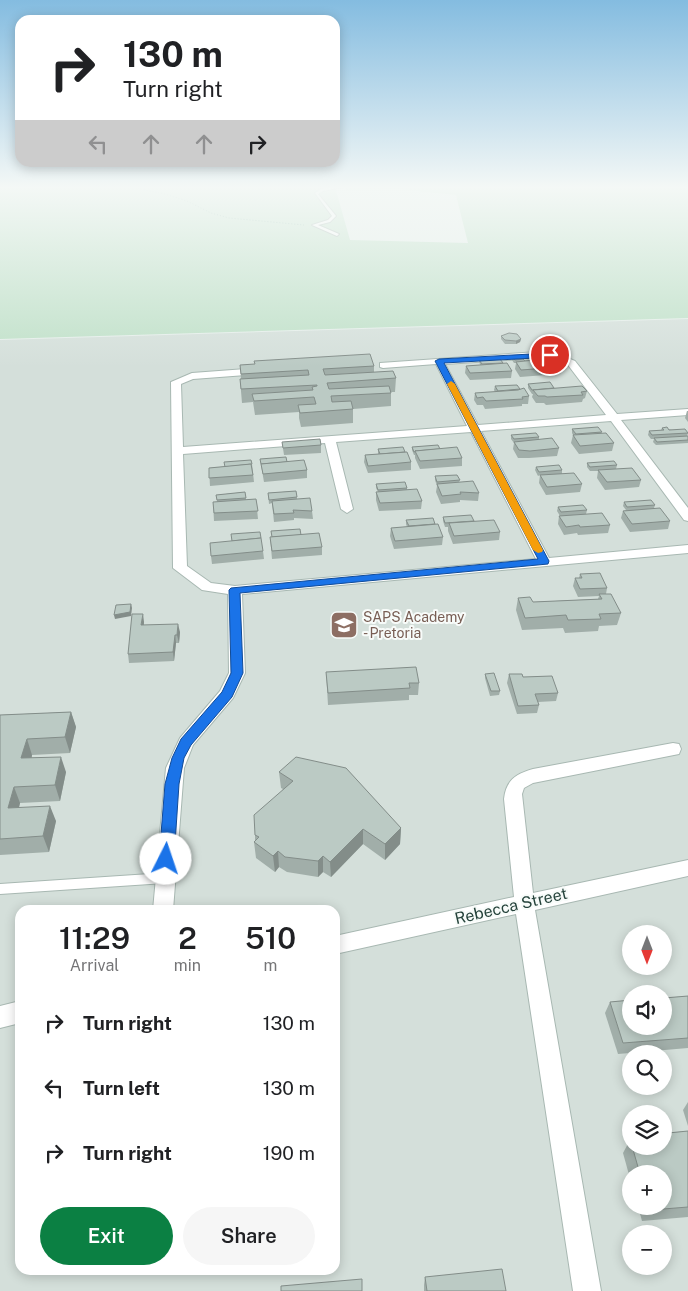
<!DOCTYPE html>
<meta charset="utf-8">
<style>
body{margin:0;font-family:"Public Sans",sans-serif;background:#f6f6f6;color:#202124;height:100vh;display:flex;flex-direction:column;font-size:19px;white-space:nowrap}
*{box-sizing:border-box;margin:0}
p{font-size:16px;color:#757577}
.icon{flex:none;width:28px;height:28px;fill:none;stroke:currentColor;stroke-width:2;stroke-linecap:round;stroke-linejoin:round}
.map{position:relative;flex:1;overflow:hidden}
.details{position:absolute;left:15px;top:905px;width:325px;height:370px;display:flex;flex-direction:column;background:#fff;border-radius:15px;box-shadow:0 2px 12px #0003}
.details>*{flex:none}
.top-card{position:absolute;left:15px;top:15px;width:325px;height:152px;border-radius:15px;box-shadow:0 2px 12px #0003;background:#fff;color:#202124;overflow:hidden}
.needle{width:32px;rotate:180deg}
.buttons{position:absolute;left:622px;top:925px;display:grid;gap:10px}
.buttons a{display:grid;place-items:center;width:50px;height:50px;border-radius:50%;background:#fff;box-shadow:0 2px 12px #0003;font-size:25px}
.pin{position:absolute;display:grid;place-items:center;width:42px;height:42px;color:#fff;margin:-21px;border:2px solid #fff;border-radius:50%;box-shadow:0 1px 5px #0007}
.me{position:absolute;width:55px;margin:-28px;rotate:4deg;stroke-linejoin:round;filter:drop-shadow(0 0 4px #0008)}
.turn{display:flex;align-items:center;gap:18px;height:105px;padding:0 25px;font-size:22px}
.turn .icon{width:65px;height:65px;stroke-width:2.5}
.turn b{display:block;font-size:35px;line-height:42px}
.lanes{display:flex;align-items:center;height:48px;padding:0 25px;background:#0003;justify-content:center;gap:25px;direction:ltr}
.lanes .off{opacity:.35}
.eta{display:flex;justify-content:space-evenly;align-items:center;height:85px;text-align:center}
.eta b{font-size:30px;font-weight:600;line-height:35px}
.primary-button{display:flex;gap:10px;margin-top:auto;padding:10px 25px}
.primary-button a{flex:1;height:58px;border-radius:30px;background:#0b8043;color:#fff;font-size:20px;font-weight:600;line-height:58px;text-align:center}
.primary-button a+a{background:#f6f6f6;color:#202124}
ul{padding:0;list-style:none}
li{display:flex;align-items:center;gap:15px;height:65px;padding:0 25px}
li div{flex:1}
li b{display:block;font-size:19px}
li em{font-style:normal}
.map>svg:first-child{display:block}
.built{fill:#d4dfda;fill-rule:evenodd}
.green{fill:#bfe0c8}
.lines{fill:none;stroke-linecap:round;stroke-linejoin:round}
.service-casing{stroke:#a8b8b2;stroke-width:2}
.minor-casing{stroke:#a8b8b2;stroke-width:2}
.path{stroke:#86b3a5;stroke-width:1;stroke-dasharray:1 2;stroke-linecap:butt}
.service{fill:#fff;fill-rule:evenodd}
.minor{fill:#fff;fill-rule:evenodd}
.wall{fill:#a1aea9}
.shaded-wall{fill:#838d89}
.building{fill:#bbcac4;stroke:#838d89}
.route{fill:#1a73e8;stroke:#114b97}
.slow{fill:#f59e0b}
.labels{text-anchor:middle;dominant-baseline:central;stroke-width:4;stroke-linejoin:round;paint-order:stroke}
.education-label{font-size:14px;fill:#785e54;stroke:#f7fbf9;text-anchor:start}
.near-street-label{font-size:16px;fill:#24423a;stroke:#f7fbf9}
</style>
<div class="map">
<svg width="688" height="1291" viewBox="0 0 688 1291">
<rect width="100%" height="100%" fill="#e6efeb"/>
<path class="built" d="M688,319V1291H0V340ZM20,910H335V1270H20ZM631,934H664V966H631ZM631,994H664V1026H631ZM631,1054H664V1086H631ZM631,1114H664V1146H631ZM631,1174H664V1206H631ZM631,1234H664V1266H631Z"/>
<path class="green" d="M0,186H337L335,187L350,240L468,243L456,195L399,189L343,190L359,186H688V318L0,339Z"/>
<g class="lines">
<g class="service-casing">
<g id="service">
<path d="M339,186H347L323,191L318,194L336,216L330,222L318,225L339,234L337,236L312,225L328,220L332,216L315,193L321,189Z"/>
<path d="M165,873L169,875L171,878L169,881L165,883L0,894V884Z"/>
</g>
</g>
<g class="minor-casing">
<g id="minor">
<path d="M538,352L558,354L575,361L617,414L688,409V415L621,420L688,508V521L684,520L611,421L481,431L549,558L688,545V553L242,594L245,673L233,698L193,745L184,768L173,910H153L166,768L180,738L220,691L229,673L228,594L202,590L173,568L171,382L192,373L260,368L265,371L260,374L193,379L181,384L183,447L467,426L436,364L383,368L380,367V363ZM538,358L556,359L568,365L606,415L478,425L445,364ZM471,432L536,559L235,586L211,583L187,566L183,454L325,443L341,509L347,513L353,509L336,442Z"/>
<path d="M673,743L679,744L681,749L679,754L533,783L524,788L522,794L533,893L688,860V876L535,910L601,1291H573L516,914L335,954V936L514,897L504,799C506,780 516,774 533,769Z"/>
<path d="M20,1001V1023L0,1028V1006Z"/>
</g>
</g>
<path class="path" d="M126,186L165,194L187,201L211,213L229,218L304,225"/>
<use href="#service" class="service"/>
<use href="#minor" class="minor"/>
</g>
<g class="wall">
<path d="M501,336L521,339L520,342L516,344H505L501,339Z"/>
<path d="M513,357L537,360L560,367L558,374L520,377L515,369L516,363H514L512,360Z"/>
<path d="M479,360L503,363L512,371L511,378L470,380L465,373L466,366L480,365Z"/>
<path d="M240,365L374,366V372L396,378L395,392H391V406L353,409V423L301,427L299,418V412L255,415L253,402L242,403L240,379H241Z"/>
<path d="M528,384L554,388L587,391L585,398L583,399L582,402L546,405L544,403H536L532,397L533,394H532L528,388Z"/>
<path d="M495,386L520,389L529,396L528,404H522V406L485,409L483,405H477L474,400L475,393L495,392L494,390Z"/>
<path d="M687,411H688V422L685,418Z"/>
<path d="M662,428L688,433L687,436H688V443L656,445L653,442L654,439H651L648,435L649,431L661,430Z"/>
<path d="M572,429L602,432L601,433L614,443L612,451L579,454L571,443L573,435L572,433Z"/>
<path d="M511,435L539,437V439L559,448L557,456L529,458H518L513,449L514,443L511,439Z"/>
<path d="M282,442L321,445V453L284,455Z"/>
<path d="M412,447L440,449L462,458V466L420,469L415,458V455H414L412,450Z"/>
<path d="M378,449L405,452L411,462V470L368,473L364,462L365,455L378,454Z"/>
<path d="M260,459L287,462L307,470V478L264,482Z"/>
<path d="M587,463L617,465L616,469L641,480L639,487L605,490L597,478L598,471H590L587,467Z"/>
<path d="M252,464L254,482L210,486L209,468Z"/>
<path d="M536,467L562,470V474L582,484L580,492L546,495L539,483L540,475L538,476L535,470Z"/>
<path d="M435,476L460,480L459,482L479,493L478,501L460,500V502L441,504L436,492L437,486L435,480Z"/>
<path d="M376,484L407,488V490L422,501L421,509L379,511L376,500V492H378L376,488Z"/>
<path d="M296,491L297,499L312,511L313,519L294,518V520L274,522L272,503L269,504L268,493Z"/>
<path d="M245,492L246,500L256,499L258,519L214,521L213,502H217L216,495Z"/>
<path d="M624,502L655,505L654,508L670,521L668,529L630,532L621,518L623,511L626,510L623,506Z"/>
<path d="M558,507L587,510L586,514L610,525L608,533L578,535L577,533L564,535L558,524L559,516H560L557,511Z"/>
<path d="M443,517L474,521L500,532L499,540L453,544L448,531V527H445L443,521Z"/>
<path d="M406,520L435,525L443,537L442,545L394,549L390,536L391,528L407,527L406,524Z"/>
<path d="M301,535L322,547V555L272,559L270,537Z"/>
<path d="M232,541L263,551L264,559L212,564L211,556Z"/>
<path d="M580,574L607,588L606,594L621,613L617,625L599,626L598,631L565,633L563,628L522,630L516,610L518,598L533,602L598,599L599,596L578,597L573,586L575,578H579Z"/>
<path d="M144,622V625L180,632L179,643H176L174,661L129,663L128,654Z"/>
<path d="M326,672L419,683L418,695H409V700L328,705Z"/>
<path d="M485,674L500,691L499,695L490,696L485,678Z"/>
<path d="M509,674L523,677L558,693L556,701L538,702L539,705L537,713L517,714L507,683Z"/>
<path d="M71,712L76,727L70,753L32,755V758L66,772L60,801L20,803L19,807L56,821L49,852L0,855V715Z"/>
<path d="M279,772L401,828L400,844L385,860L363,844L331,877L323,872L318,877L287,872L279,867L275,872L256,858L254,842L255,841V835L283,789L281,788Z"/>
<path d="M688,996V1048L618,1054L605,1013L610,1002Z"/>
<path d="M688,1102V1126L683,1110Z"/>
<path d="M688,1131V1217L642,1221L638,1206H664V1174H631V1182L623,1153L630,1140H631V1146H664L666,1137L668,1133Z"/>
<path d="M425,1277L506,1291H424V1285Z"/>
</g>
<g class="shaded-wall">
<path d="M521,339L520,342L516,344V341Z"/>
<path d="M131,604L132,608L131,616L115,619L114,615Z"/>
<path d="M143,614L144,622L143,634L141,625Z"/>
<path d="M178,624L180,632L179,643L177,635Z"/>
<path d="M175,635L176,643L174,661L173,652Z"/>
<path d="M71,712L76,727L70,753L65,737Z"/>
<path d="M27,739L32,755L27,774L21,758Z"/>
<path d="M61,757L66,772L60,801L55,785Z"/>
<path d="M14,787L20,803L15,824L8,808Z"/>
<path d="M50,806L56,821L49,852L43,836Z"/>
<path d="M401,828L400,844L385,860V844Z"/>
<path d="M363,829V844L331,877L330,862Z"/>
<path d="M278,851L279,867L275,872L273,856Z"/>
<path d="M323,856V872L318,877V861Z"/>
</g>
<g class="building">
<path d="M509,333L517,334L521,339L516,341L505,340L501,336Z"/>
<path d="M370,354L374,366L323,369L325,375L393,371L396,378L327,383L329,389L389,386L391,393L331,396L332,402L351,401L353,409L300,413L298,405L316,404L314,397L254,401L252,394L313,390L312,387L317,386V385L241,389L240,379L309,375L308,370L241,374L240,365L255,364L254,361Z"/>
<path d="M533,355L537,360L525,361L523,359L515,360L513,357Z"/>
<path d="M553,358L560,367L521,370L516,362Z"/>
<path d="M500,359L503,363L482,364L479,360Z"/>
<path d="M507,363L512,371L470,373L466,366Z"/>
<path d="M550,382L554,388L532,390L528,384Z"/>
<path d="M517,385L520,389L498,391L495,386Z"/>
<path d="M582,386L587,391L581,392L583,395L547,397L545,396H538L533,390Z"/>
<path d="M524,388L529,396L522,397L523,399L486,401L483,397L477,398L475,393L518,390Z"/>
<path d="M598,427L602,432L576,434L572,429Z"/>
<path d="M667,427L669,430L685,429L688,433L652,435L649,431L664,430L662,428Z"/>
<path d="M536,433L539,437L514,439L511,435Z"/>
<path d="M606,433L614,443L580,446L573,435Z"/>
<path d="M688,436V440L657,442L654,438Z"/>
<path d="M552,438L559,448L530,451L519,450L514,442Z"/>
<path d="M320,439L321,445L283,448L282,442Z"/>
<path d="M438,445L440,449L415,451H416L414,452L412,447Z"/>
<path d="M403,447L405,452L380,454L378,449Z"/>
<path d="M457,447L462,458L420,461L415,451Z"/>
<path d="M407,452L411,462L368,466L365,455Z"/>
<path d="M286,457L287,462L261,464L260,459Z"/>
<path d="M251,460L252,464L225,467L224,462Z"/>
<path d="M304,460L307,470L263,474L261,464Z"/>
<path d="M614,461L617,465L590,467L587,463Z"/>
<path d="M251,464L253,475L209,478V468Z"/>
<path d="M559,465L562,470L539,472L536,467Z"/>
<path d="M632,468L641,480L607,482L598,470Z"/>
<path d="M574,473L582,484L547,487L540,475Z"/>
<path d="M457,475L460,480L437,482L435,476Z"/>
<path d="M473,481L479,493L460,492L461,494L442,496L437,484Z"/>
<path d="M405,482L407,488L378,490L376,484Z"/>
<path d="M417,489L422,501L380,503L376,492Z"/>
<path d="M296,491L297,497L269,500L268,493Z"/>
<path d="M245,492L246,498L217,500L216,495Z"/>
<path d="M310,498L312,511L293,510L294,513L274,514L272,501Z"/>
<path d="M256,499L258,511L214,513L213,502Z"/>
<path d="M651,500L655,505L627,507L624,502Z"/>
<path d="M583,505L587,510L561,512L558,507Z"/>
<path d="M660,508L670,521L632,524L623,511Z"/>
<path d="M602,513L610,525L580,527L579,525L566,527L559,516Z"/>
<path d="M471,515L474,521L445,523L443,517Z"/>
<path d="M433,518L435,524L409,526L406,520Z"/>
<path d="M494,520L500,532L454,536L449,523Z"/>
<path d="M438,524L443,537L395,541L391,528Z"/>
<path d="M300,529L301,535L272,537L271,531Z"/>
<path d="M260,532L261,538L232,541L231,534Z"/>
<path d="M319,533L322,547L272,551L270,537Z"/>
<path d="M261,538L263,551L211,556L210,543Z"/>
<path d="M600,573L607,588L580,589L575,578H582L580,574Z"/>
<path d="M599,594H611L621,613L599,614L601,619L568,620L566,615L525,618L518,598L530,597L533,602L602,599Z"/>
<path d="M131,604L130,612L114,615L116,605Z"/>
<path d="M132,614H143L141,625L178,624L177,635H175L173,652L128,654Z"/>
<path d="M416,667L419,683H409L410,688L328,693L326,672Z"/>
<path d="M494,673L500,691H491L485,674Z"/>
<path d="M509,674H522L523,677L552,676L558,693L535,694L539,705L518,706Z"/>
<path d="M71,712L65,737L27,739L21,758L61,757L55,785L14,787L8,808L50,806L43,836L0,839V715Z"/>
<path d="M296,757L346,768L401,828L385,844L363,829L330,862L323,856L318,861L285,857L278,851L273,856L254,842L259,837L255,835L254,815L293,781L279,772Z"/>
<path d="M688,996V1038L623,1043L610,1002L631,1000V1026H664V998Z"/>
<path d="M688,1131V1207L651,1210L650,1206H664V1174H640L632,1146H664V1137H670L668,1133Z"/>
<path d="M502,1269L506,1291H427L425,1277Z"/>
<path d="M362,1279V1291H281V1286Z"/>
</g>
<linearGradient id="sky" x2="0" y2="1"><stop stop-color="#84bce0"/><stop offset="0.51" stop-color="#f4f8f6"/><stop offset="1" stop-color="#f4f8f6" stop-opacity="0"/></linearGradient>
<rect width="688" height="367" fill="url(#sky)"/>
<path class="route" d="M550,353L553,354V357L444,363L549,561L548,564L240,593L243,673L232,697L191,745L184,758L179,784L174,859L171,863L166,865L161,863L159,859L165,784L172,758L181,739L222,692L231,673L229,590L231,588L538,559L435,361L439,359Z"/>
<path class="slow" d="M451,381L455,384L543,550L542,552L538,553L533,550L447,384Z"/>
<defs>
<g id="university-square" transform="scale(1.4375)"><rect x="-9" y="-9" width="18" height="18" rx="4" fill="#8d6e63" stroke="#f7fbf9"/><path d="M0-5L7-2L0 1L-7-2ZM-4 1L0 2.5L4 1V4Q0 6-4 4Z" fill="#fff"/></g>
</defs>
<g fill-rule="evenodd">
<use href="#university-square" x="344" y="625"/>
</g>
<g class="labels">
<g class="education-label">
<text x="363" y="617">SAPS Academy<tspan x="363" dy="16">- Pretoria</tspan></text>
</g>
<g class="near-street-label">
<text transform="translate(511 906) rotate(-13)">Rebecca Street</text>
</g>
</g>
</svg>
<div class="buttons">
<a><svg class="needle" viewBox="-14 -14 28 28"><path d="M0-13l5 13h-10z" fill="#e53935"/><path d="M0 13l5-13h-10z" fill="#757577"/></svg></a>
<a><svg class="icon" aria-label="sound" viewBox="0 0 24 24"><path d="M4 9h4l5-4v14l-5-4H4zM17 9q2 3 0 6"/></svg></a>
<a><svg class="icon" aria-label="search" viewBox="0 0 24 24"><circle cx="10" cy="10" r="6"/><path d="M15 15l6 6"/></svg></a>
<a><svg class="icon" aria-label="layers" viewBox="0 0 24 24"><path d="M12 4l9 5-9 5-9-5zM3 14l9 5 9-5"/></svg></a>
<a>+</a>
<a>−</a>
</div>
<div class="pin" style="left:550px;top:355px;background:#d93025"><svg class="icon" aria-label="arrive" viewBox="0 0 24 24"><path d="M6 21V4h12l-3 4 3 4H6"/></svg></div>
<svg class="me" style="left:166px;top:859px" viewBox="-20 -20 40 40"><circle r="19" fill="#fff"/><path d="M0-13L10 11 0 6-10 11z" fill="#1a73e8"/></svg>
<div class="top-card">
<div class="turn"><svg class="icon" aria-label="right" viewBox="0 0 24 24"><path d="M7 20v-9h11M14 6l5 5-5 5"/></svg><div><b>130 m</b>Turn right</div></div>
<div class="lanes"><svg class="icon off" aria-label="left" viewBox="0 0 24 24"><path d="M17 20v-9H6M10 6l-5 5 5 5"/></svg><svg class="icon off" aria-label="ahead" viewBox="0 0 24 24"><path d="M12 20V5M6 11l6-6 6 6"/></svg><svg class="icon off" aria-label="ahead" viewBox="0 0 24 24"><path d="M12 20V5M6 11l6-6 6 6"/></svg><svg class="icon" aria-label="right" viewBox="0 0 24 24"><path d="M7 20v-9h11M14 6l5 5-5 5"/></svg></div>
</div>
<section class="details">
<div class="eta">
<div><b>11:29</b><p>Arrival</p></div>
<div><b>2</b><p>min</p></div>
<div><b>510</b><p>m</p></div>
</div>
<ul>
<li><svg class="icon" aria-label="right" viewBox="0 0 24 24"><path d="M7 20v-9h11M14 6l5 5-5 5"/></svg><div><b>Turn right</b></div><em>130 m</em></li>
<li><svg class="icon" aria-label="left" viewBox="0 0 24 24"><path d="M17 20v-9H6M10 6l-5 5 5 5"/></svg><div><b>Turn left</b></div><em>130 m</em></li>
<li><svg class="icon" aria-label="right" viewBox="0 0 24 24"><path d="M7 20v-9h11M14 6l5 5-5 5"/></svg><div><b>Turn right</b></div><em>190 m</em></li>
</ul>
<div class="primary-button"><a>Exit</a><a>Share</a></div>
</section>
</div>
